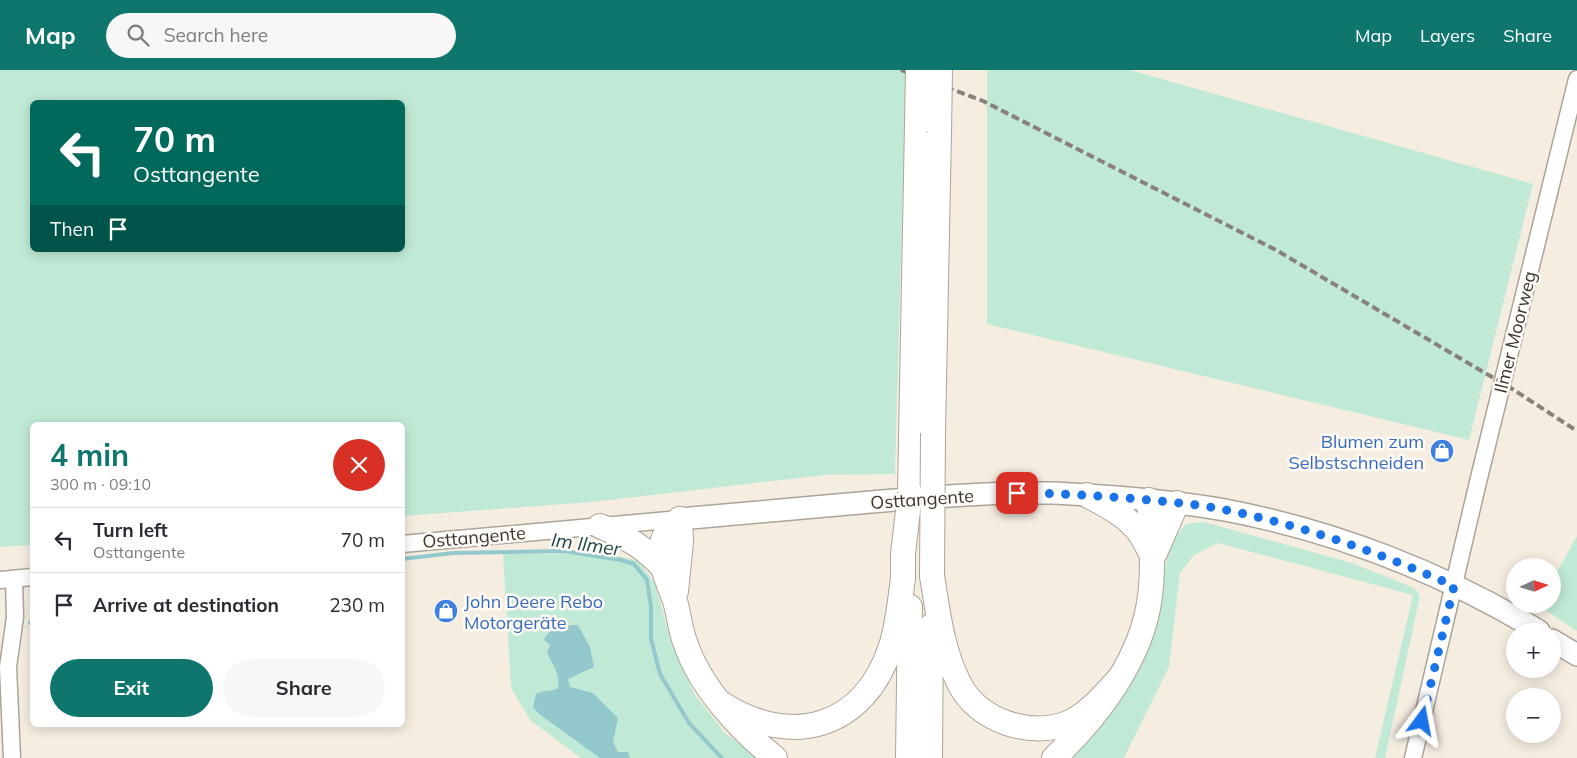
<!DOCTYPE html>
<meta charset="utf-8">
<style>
body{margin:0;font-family:Mulish,sans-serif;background:#f7f7f7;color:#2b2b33;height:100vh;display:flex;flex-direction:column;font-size:19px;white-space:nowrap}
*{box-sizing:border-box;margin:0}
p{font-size:16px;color:#7c7c81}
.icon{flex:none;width:28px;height:28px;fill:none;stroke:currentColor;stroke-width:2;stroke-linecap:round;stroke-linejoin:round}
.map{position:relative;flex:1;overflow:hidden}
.details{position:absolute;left:30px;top:352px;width:375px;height:305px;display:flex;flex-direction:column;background:#fff;border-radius:8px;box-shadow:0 2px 12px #0003}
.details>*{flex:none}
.guide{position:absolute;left:30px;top:30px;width:375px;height:152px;border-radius:8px;box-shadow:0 2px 12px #0003;background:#00695c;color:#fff;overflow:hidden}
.needle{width:32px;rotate:86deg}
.controls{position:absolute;left:1506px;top:488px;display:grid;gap:10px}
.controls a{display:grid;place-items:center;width:55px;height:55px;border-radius:50%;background:#fff;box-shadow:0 2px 12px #0003;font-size:25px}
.pin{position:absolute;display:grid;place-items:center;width:42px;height:42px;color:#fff;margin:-21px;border-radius:10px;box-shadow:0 2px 8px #0006}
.me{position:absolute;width:55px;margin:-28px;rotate:13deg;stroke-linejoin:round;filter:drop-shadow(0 0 4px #0008)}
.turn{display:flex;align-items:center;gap:18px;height:105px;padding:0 20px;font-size:22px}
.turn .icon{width:65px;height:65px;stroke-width:2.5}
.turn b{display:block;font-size:35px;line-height:42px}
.then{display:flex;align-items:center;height:48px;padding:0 20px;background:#0003;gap:10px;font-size:19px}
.round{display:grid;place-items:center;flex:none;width:52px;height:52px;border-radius:26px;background:#f7f7f7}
.headline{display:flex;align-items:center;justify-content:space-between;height:85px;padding:0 20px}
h1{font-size:30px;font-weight:700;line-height:38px;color:#0f766e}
.action{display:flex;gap:10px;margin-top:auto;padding:10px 20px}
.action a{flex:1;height:58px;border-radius:30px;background:#0f766e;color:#fff;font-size:20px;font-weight:700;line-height:58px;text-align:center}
.action a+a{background:#f7f7f7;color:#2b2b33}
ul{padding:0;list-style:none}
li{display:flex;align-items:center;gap:15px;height:65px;padding:0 20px;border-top:1px solid #e1e1e2}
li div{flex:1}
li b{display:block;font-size:19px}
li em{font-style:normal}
header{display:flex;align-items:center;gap:30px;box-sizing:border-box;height:70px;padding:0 25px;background:#0f766e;color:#fff}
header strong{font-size:24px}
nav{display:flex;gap:28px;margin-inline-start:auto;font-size:18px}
.search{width:350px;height:45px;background:#f7f7f7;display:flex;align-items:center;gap:12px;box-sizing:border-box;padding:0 18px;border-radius:28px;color:#7c7c81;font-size:19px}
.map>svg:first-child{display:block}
.green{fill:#c1ead6;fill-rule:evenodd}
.water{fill:#93c9cd}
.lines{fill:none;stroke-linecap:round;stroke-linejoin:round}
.stream{stroke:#93c9cd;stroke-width:4}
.minor-casing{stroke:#aca498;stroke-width:19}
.major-casing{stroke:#aca498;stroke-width:24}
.highway-casing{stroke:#aca498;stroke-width:26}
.minor{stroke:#fff;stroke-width:16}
.major{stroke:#fff;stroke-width:21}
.highway{stroke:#fff;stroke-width:24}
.rail{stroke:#88827a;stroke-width:4;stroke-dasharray:8 4;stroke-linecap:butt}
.highway-bridge-casing{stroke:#aca498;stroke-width:26;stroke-linecap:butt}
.highway-bridge{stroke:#fff;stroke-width:24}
.route{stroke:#1a73e8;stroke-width:9;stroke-dasharray:0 16.2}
.labels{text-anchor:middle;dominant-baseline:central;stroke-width:5;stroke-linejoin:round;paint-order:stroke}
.street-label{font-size:18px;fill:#3a3732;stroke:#fffbf6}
.shop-label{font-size:18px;fill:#366cbe;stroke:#fffbf6;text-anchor:end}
.water-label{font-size:19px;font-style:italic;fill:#18484c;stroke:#fffbf6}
</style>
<header>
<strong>Map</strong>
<div class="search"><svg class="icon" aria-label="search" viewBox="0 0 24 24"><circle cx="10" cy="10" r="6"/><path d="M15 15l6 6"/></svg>Search here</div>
<nav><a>Map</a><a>Layers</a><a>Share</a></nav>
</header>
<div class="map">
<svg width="1577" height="688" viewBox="0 0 1577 688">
<rect width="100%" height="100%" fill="#f6ede1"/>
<g class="green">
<path d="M0,0H906L895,404L825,405L592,432L403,446L402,355H32V475L0,477ZM402,32V180H32V32Z"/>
<path d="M987,0H1130L1533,114L1469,370L987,254Z"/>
<path d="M1204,452L1352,493L1414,518L1420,526L1385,688H1375L1413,525L1218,473L1194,485L1180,503L1169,597L1124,688H1061L1149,561L1168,485L1176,466L1186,454Z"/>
<path d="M1577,466V561L1538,535L1539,534H1552L1553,509Z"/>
<path d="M607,483L638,491L655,513L671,572L695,625L725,663L758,688H581L530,650L511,618L503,484Z"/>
</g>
<path class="water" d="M571,555H578L590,577L594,597L568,609L570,617L593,623L618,648L613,672L618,682H628L630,688H600L539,644L533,637L536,624C544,619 550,623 558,618C561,605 553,595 547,583L550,575L544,570C548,559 561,557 571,555Z"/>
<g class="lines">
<g class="stream">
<path d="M402,489L453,483L564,481L621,490L634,494L647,510L651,537V569L660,604L689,653L722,688"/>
<path d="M30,553L32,551"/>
</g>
<g class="minor-casing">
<g id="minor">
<path d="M402,474L680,449"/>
<path d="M0,510L32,507"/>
<path d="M12,688L8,597L15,547L14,509"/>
<path d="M1413,688L1478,412L1577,9"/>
</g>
</g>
<g class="major-casing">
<g id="major">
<path d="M680,449C744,443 807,438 871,432C931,427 992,422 1053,423C1078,424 1103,426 1128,428C1160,431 1193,434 1225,440C1335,461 1443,503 1539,561"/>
<path d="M1552,570L1577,585"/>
</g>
</g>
<g class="highway-casing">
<g id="highway">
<path d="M933,363L939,63"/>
<path d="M910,423L917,54"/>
<path d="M1087,425C1107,436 1128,446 1141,465C1145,471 1148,479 1152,485"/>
<path d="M680,449C648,471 664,501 675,531C679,544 680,559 685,572C700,617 739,659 775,688"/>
<path d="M600,456C627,468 644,476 664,499"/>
<path d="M1155,483L1177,433"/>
<path d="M932,506C938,542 942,580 959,613C977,651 1032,669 1070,652C1090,643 1104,624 1119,609"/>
<path d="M676,521L681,472L680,449"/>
<path d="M721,633C791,679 865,658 891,576C898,554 900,530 903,508"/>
<path d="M908,688L910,537"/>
<path d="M930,688L931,556"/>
<path d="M1054,688C1098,647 1143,587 1150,526C1154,494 1151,462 1149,430"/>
</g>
</g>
<use href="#minor" class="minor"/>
<use href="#major" class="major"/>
<use href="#highway" class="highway"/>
<path class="rail" d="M901,0L983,31L1276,180L1514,320L1577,361"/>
<g class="highway-bridge-casing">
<g id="highway-bridge">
<path d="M917,54L918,0"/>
<path d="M939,63L940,0"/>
<path d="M932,506L933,363"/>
<path d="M903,508V484L910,423"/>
</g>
</g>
<use href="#highway-bridge" class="highway-bridge"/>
</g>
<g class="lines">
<path class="route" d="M1017,423C1058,423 1098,426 1139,429C1168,432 1198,434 1226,440C1305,456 1380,483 1454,516L1422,651"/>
</g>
<defs>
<g id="shop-disc" transform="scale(1.25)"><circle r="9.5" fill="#3f7fe0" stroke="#fffbf6"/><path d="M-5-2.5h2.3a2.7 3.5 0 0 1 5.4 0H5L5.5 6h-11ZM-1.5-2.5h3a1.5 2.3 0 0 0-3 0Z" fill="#fff"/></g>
</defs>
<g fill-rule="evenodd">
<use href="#shop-disc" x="1442" y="381"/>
<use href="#shop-disc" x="446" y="541"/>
</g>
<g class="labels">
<g class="street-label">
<text transform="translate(1515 262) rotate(-76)">Ilmer Moorweg</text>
<text transform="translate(922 429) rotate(-4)">Osttangente</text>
<text transform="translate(474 467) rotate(-5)">Osttangente</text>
</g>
<g class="shop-label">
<text x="1424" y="371">Blumen zum<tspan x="1424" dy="21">Selbstschneiden</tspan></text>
<text x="464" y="531" text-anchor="start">John Deere Rebo<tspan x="464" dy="21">Motorgeräte</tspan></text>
</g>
<g class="water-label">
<text transform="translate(586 474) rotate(8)">Im Ilmer</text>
</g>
</g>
</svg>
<div class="controls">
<a><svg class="needle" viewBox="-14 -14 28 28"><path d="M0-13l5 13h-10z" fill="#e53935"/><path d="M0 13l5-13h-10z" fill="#7c7c81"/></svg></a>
<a>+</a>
<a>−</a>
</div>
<div class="pin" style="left:1017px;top:423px;background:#d93025"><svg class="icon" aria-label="arrive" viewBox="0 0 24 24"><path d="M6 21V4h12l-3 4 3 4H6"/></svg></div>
<svg class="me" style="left:1422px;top:651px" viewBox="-20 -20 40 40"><path d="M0-17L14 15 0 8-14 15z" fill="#1a73e8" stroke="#fff" stroke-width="4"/></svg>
<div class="guide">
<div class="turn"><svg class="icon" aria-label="left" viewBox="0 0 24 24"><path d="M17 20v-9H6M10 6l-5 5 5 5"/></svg><div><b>70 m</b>Osttangente</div></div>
<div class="then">Then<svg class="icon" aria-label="arrive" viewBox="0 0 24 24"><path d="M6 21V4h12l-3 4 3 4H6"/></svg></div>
</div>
<section class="details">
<div class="headline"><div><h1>4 min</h1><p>300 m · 09:10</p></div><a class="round" style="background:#d93025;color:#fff"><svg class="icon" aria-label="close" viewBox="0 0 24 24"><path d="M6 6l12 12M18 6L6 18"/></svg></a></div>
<ul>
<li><svg class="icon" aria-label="left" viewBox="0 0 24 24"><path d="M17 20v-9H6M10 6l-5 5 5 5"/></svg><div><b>Turn left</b><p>Osttangente</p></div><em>70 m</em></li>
<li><svg class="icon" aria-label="arrive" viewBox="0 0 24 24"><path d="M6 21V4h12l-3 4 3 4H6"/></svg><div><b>Arrive at destination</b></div><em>230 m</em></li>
</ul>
<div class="action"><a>Exit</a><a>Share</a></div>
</section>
</div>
